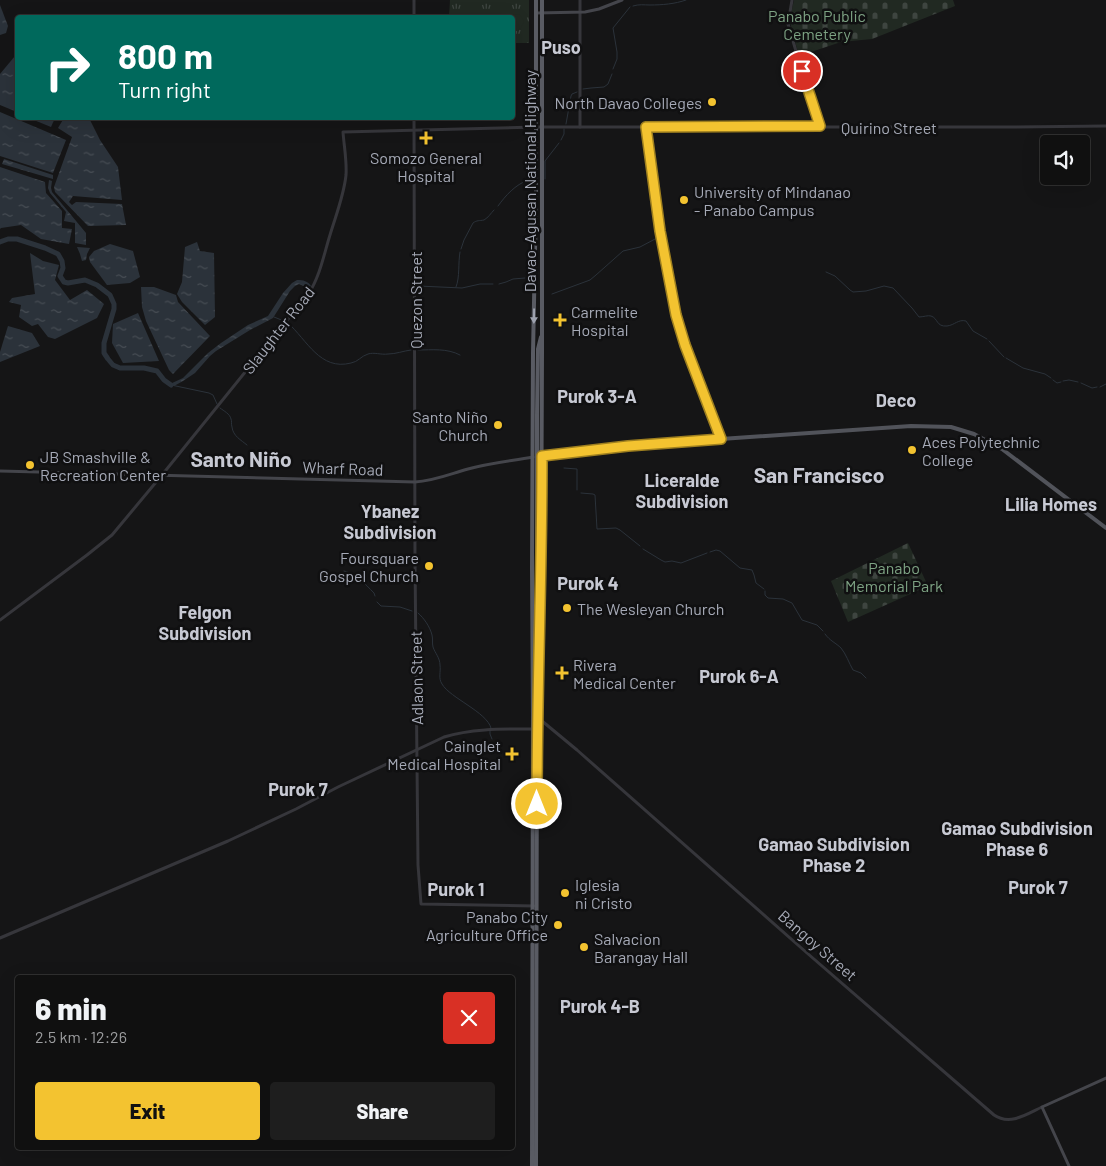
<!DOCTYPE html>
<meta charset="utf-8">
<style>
body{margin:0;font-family:Barlow,sans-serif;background:#1e1e1e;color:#f1f3f6;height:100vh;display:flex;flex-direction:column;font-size:19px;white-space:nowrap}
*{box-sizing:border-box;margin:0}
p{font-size:16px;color:#9c9d9f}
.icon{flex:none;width:28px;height:28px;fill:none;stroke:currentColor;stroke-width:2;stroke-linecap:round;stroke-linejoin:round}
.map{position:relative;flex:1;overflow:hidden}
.sheet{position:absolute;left:15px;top:975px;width:500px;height:175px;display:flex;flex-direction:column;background:#101010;border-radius:5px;box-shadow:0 5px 20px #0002,0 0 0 1px #303030}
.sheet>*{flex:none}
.top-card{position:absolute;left:15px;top:15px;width:500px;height:105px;border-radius:5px;box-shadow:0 5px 20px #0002,0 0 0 1px #303030;background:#00695c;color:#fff;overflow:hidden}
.tools{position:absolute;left:1040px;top:135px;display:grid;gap:10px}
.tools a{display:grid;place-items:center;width:50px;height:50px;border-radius:5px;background:#101010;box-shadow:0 5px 20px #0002,0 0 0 1px #303030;font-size:25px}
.pin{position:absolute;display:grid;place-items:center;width:42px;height:42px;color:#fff;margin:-21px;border:2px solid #fff;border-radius:50%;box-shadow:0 1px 5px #0007}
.me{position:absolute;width:55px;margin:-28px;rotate:0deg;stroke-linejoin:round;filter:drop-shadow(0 0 4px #0008)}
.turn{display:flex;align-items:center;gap:18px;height:105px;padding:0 20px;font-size:22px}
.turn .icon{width:65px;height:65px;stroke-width:2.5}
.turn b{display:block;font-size:35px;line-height:42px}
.round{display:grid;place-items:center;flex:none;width:52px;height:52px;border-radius:5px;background:#1e1e1e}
.head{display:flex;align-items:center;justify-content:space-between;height:85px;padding:0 20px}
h1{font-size:30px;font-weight:800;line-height:38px}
.primary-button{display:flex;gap:10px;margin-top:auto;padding:10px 20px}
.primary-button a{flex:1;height:58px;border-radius:5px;background:#f3c330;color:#111;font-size:20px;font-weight:800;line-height:58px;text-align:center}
.primary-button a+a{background:#1e1e1e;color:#f1f3f6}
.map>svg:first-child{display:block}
.cemetery{fill:url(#cemetery-stones)}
.park{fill:url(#park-tufts)}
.garden{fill:#212922}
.water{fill:url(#water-ripples)}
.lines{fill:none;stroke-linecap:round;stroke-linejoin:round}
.stream{stroke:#2b323a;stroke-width:1}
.river{stroke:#2b323a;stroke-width:5}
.tertiary{stroke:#36363b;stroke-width:3}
.secondary{stroke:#44454b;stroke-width:3}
.primary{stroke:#51535a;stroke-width:4}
.trunk{stroke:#595b63;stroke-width:4}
.trunk-bridge{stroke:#595b63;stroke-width:4}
.oneway{fill:#9ea2af}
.route-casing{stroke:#9e7f1f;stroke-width:12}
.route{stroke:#f3c330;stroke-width:9}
.poi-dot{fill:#f3c330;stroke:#101011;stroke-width:2}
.labels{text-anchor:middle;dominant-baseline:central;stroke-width:5;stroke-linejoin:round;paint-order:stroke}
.park-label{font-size:16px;fill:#7da283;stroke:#101011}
.poi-label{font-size:16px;fill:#a6aab7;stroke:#101011;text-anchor:start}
.street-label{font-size:16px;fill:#a6aab7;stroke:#101011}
.neighbourhood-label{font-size:18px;font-weight:bold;fill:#c7c9d3;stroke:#101011}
.district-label{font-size:21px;font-weight:bold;fill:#c7c9d3;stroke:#101011}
</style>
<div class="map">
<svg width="1106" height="1166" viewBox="0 0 1106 1166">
<defs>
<pattern id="cemetery-stones" width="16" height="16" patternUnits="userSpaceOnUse" patternTransform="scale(1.25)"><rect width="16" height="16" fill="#212922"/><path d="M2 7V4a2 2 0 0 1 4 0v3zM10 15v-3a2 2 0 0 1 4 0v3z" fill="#3e4540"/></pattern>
<pattern id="park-tufts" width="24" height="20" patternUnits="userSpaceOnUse" patternTransform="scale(1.25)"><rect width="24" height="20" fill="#212922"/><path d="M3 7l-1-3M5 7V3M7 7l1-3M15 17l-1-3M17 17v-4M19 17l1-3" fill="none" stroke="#3e4540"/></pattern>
<pattern id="water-ripples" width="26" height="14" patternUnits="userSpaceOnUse" patternTransform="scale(1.25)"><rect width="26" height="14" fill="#2b323a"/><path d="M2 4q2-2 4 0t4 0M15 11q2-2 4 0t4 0" fill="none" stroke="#474d54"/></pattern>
</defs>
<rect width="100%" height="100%" fill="#151516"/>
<g class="cemetery">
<path d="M794,0H953L955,6L872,39L841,42L799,56L791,26L790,19Z"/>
<path d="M908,543L928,586L848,622L831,581Z"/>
</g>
<path class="park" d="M450,0H529V43H513L512,18L449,17Z"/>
<path class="garden" d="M513,14L520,15L524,21L521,28L517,31H513L512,18L508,17Z"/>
<g class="water">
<path d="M0,5L8,26L6,33L0,35Z"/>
<path d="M15,56L18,58L17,112L0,105V74Z"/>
<path d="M0,112L66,140L53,173L0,156Z"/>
<path d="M29,118H55L51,127Z"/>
<path d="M64,118H89L100,140L118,167L122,200L73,196L69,202L72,205L76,202L122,204L126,225L88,226L55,192L54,187L72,137L58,128Z"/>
<path d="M4,159L53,175V179L2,164Z"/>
<path d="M0,167L45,182L46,193L62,211V228L72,229L69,244L41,239L21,225L1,228L0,229Z"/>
<path d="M49,180L52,181L51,188L52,192L86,233V245L75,243V223L64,221L66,212L50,193L48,188Z"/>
<path d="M197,242L200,251L214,253L215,317L205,325L182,302L177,294L182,282L185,247Z"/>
<path d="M110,244L133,251L140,277L130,283L107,285L90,262L89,257L94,251Z"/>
<path d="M77,247L90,248L87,254L86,260L82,261L80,254Z"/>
<path d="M30,253L43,261L59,265L55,280L70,300L87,290L104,304L97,318L55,339L48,337L38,324L32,326L19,317L21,305L9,302L12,298L35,294Z"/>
<path d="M297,280C303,280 308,281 311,286L308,288L299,284L295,286L290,291L273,318L250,330L216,351L210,356L195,373L183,381L174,386L170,384L183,378L208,353L221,343L248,325L268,316L283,293L292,283Z"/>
<path d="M141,287H154L176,295L178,302L210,336L173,374L169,370L146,321L142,307Z"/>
<path d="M138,313L159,361L123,363L112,343L113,324Z"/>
<path d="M8,326L32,333L40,346L0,362V352Z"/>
</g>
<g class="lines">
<g class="stream">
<path d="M633,6C639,4 644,5 650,5C662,5 675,4 686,0"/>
<path d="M613,69L617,59V52L613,28L630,7"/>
<path d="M583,89L591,88L604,87L608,84L612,74"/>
<path d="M566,124L571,96L572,94L577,92"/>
<path d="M561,140L564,134V129"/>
<path d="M545,179V161L559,143"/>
<path d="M498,206C506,195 515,185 528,180"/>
<path d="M461,249L464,240L473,223C477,220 479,221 484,220C488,218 491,213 494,210"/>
<path d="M826,272L835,276L850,290L853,292L866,291L884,286L893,288L912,308L919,317C923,317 928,315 931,316C938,318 936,327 947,326C955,325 958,319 966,321L973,331L987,339"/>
<path d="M499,284L506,282L513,279L525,278"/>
<path d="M418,286L462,288L480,284H493"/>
<path d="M456,287C460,277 458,263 460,252"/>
<path d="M552,294L590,280L596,275L623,251L640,247L657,238"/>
<path d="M274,317L284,321"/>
<path d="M288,323C307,340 320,371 351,363C358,362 361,356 368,354C374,352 381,355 388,354C396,354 403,351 411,350"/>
<path d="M989,341L1004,357"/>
<path d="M418,350C432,350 447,348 460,355"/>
<path d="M1006,358L1023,368L1045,374L1051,378"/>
<path d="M1053,380L1057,383L1061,382"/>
<path d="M1063,381L1069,380L1078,382"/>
<path d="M1081,383L1092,388L1097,387"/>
<path d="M171,385L209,393L213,395L217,404"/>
<path d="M1100,387L1106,384"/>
<path d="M220,408C224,411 230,414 231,419C232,421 231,424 232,427C233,436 241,440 247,445"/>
<path d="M564,468L577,469V490"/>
<path d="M581,493L593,494L595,495L597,529L616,528L620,530L640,546"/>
<path d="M643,549L661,560L665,562L672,561L681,563L707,553"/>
<path d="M710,552L716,550L720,551L740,568L752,570L754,575L756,583L764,589"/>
<path d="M344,571C356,573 365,584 374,593L375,596"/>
<path d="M765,591V595L768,598L783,599L792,603L802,620L817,625L823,631"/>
<path d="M377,602L381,606L400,607L412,611"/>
<path d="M418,613C424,618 430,627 432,635C433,639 432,643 433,647C435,653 440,658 440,665C441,672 438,678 442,684C450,698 487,712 491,728"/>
<path d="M825,634C830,641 836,643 841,648C846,654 849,663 853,670L861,673L866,678"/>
<path d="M490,731V734L492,739"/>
</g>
<path class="river" d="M0,242L8,239H17L45,248L58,254L62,261L63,268L60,276L64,282L68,283L85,280L97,285L110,295L114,304V309L104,343V353L108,359L113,365L120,368H144L157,371L164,380L171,385"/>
<g class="tertiary">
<path d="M792,0L788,24L806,85L820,126"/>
<path d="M414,18V0"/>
<path d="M414,118L415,560L418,865L421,904L534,906"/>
<path d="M580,127V0"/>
<path d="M647,127L660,231L675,315L680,329L721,439"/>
<path d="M0,620L87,555L112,535L162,475L309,293C320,276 324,254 330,235C336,215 344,195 346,175C347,161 344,146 343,132L535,127H1016L1106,126"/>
<path d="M536,716L577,750L807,953L994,1115C1010,1126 1027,1114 1042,1107"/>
<path d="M0,938L228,841L296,809L338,787L444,737C473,728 505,729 535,729"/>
</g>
<g class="secondary">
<path d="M536,13L585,12L599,9L622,0"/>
<path d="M0,471L415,482C434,481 450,474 468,469C489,463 511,461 533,457"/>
<path d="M1069,1166L1042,1107L1106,1078"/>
</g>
<path class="primary" d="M538,457L628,446L721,439L911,426L951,427L974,434L1002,449L1106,528"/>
<g class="trunk">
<path d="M537,415L538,349L541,337"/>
<path d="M537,500V579L539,590"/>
<path d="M532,1166L533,716L532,568L533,353L536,201V0"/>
<path d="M536,1166L537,716L541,571L542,353V0"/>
</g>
<path class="trunk-bridge" d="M537,500V415"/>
</g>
<defs><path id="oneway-solid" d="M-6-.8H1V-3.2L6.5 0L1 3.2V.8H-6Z" transform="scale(1.25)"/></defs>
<use class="oneway" href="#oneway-solid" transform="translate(534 316) rotate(91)"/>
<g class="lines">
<g class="route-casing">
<path id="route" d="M537,804C537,688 542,572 542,456L628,446L721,439L685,345L676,315L660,231L646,127L820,126L802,71"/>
</g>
<use href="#route" class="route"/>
</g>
<g class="poi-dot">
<circle cx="712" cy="102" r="5"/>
<path d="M423.5 130.5h5v5h5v5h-5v5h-5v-5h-5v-5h5z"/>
<circle cx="684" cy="200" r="5"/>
<path d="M557.5 312.5h5v5h5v5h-5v5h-5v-5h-5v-5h5z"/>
<circle cx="498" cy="425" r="5"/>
<circle cx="912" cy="450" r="5"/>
<circle cx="30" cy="465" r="5"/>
<circle cx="429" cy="566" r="5"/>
<circle cx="567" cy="608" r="5"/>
<path d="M559.5 665.5h5v5h5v5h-5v5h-5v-5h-5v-5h5z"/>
<path d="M509.5 746.5h5v5h5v5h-5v5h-5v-5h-5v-5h5z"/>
<circle cx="565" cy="893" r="5"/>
<circle cx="558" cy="925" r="5"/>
<circle cx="584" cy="947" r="5"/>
</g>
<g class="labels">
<g class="park-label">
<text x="817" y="15">Panabo Public<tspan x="817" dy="18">Cemetery</tspan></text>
<text x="894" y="567">Panabo<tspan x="894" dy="18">Memorial Park</tspan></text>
</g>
<g class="poi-label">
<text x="702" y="102" text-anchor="end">North Davao Colleges</text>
<text x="426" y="157" text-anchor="middle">Somozo General<tspan x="426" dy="18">Hospital</tspan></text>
<text x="694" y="191">University of Mindanao<tspan x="694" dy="18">- Panabo Campus</tspan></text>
<text x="571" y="311">Carmelite<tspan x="571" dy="18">Hospital</tspan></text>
<text x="488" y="416" text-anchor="end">Santo Niño<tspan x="488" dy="18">Church</tspan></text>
<text x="922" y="441">Aces Polytechnic<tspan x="922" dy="18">College</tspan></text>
<text x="40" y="456">JB Smashville &amp;<tspan x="40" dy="18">Recreation Center</tspan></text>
<text x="419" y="557" text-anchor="end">Foursquare<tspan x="419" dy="18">Gospel Church</tspan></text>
<text x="577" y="608">The Wesleyan Church</text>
<text x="573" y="664">Rivera<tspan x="573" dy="18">Medical Center</tspan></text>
<text x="501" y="745" text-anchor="end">Cainglet<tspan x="501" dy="18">Medical Hospital</tspan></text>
<text x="575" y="884">Iglesia<tspan x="575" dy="18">ni Cristo</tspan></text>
<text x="548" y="916" text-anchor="end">Panabo City<tspan x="548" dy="18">Agriculture Office</tspan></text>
<text x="594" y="938">Salvacion<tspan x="594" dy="18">Barangay Hall</tspan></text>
</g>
<g class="street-label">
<text x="889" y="127">Quirino Street</text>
<text transform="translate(529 181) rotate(-90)">Davao-Agusan National Highway</text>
<text transform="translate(415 300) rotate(-90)">Quezon Street</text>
<text transform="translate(278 330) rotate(-52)">Slaughter Road</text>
<text transform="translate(343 468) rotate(2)">Wharf Road</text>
<text transform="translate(416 678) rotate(-91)">Adlaon Street</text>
<text transform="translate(818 945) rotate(41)">Bangoy Street</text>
</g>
<g class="neighbourhood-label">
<text x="561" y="47">Puso</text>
<text x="597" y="396">Purok 3-A</text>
<text x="896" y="400">Deco</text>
<text x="682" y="480">Liceralde<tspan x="682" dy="21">Subdivision</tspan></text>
<text x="1051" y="504">Lilia Homes</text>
<text x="390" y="511">Ybanez<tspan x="390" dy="21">Subdivision</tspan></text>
<text x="588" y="583">Purok 4</text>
<text x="205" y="612">Felgon<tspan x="205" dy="21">Subdivision</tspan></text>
<text x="739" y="676">Purok 6-A</text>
<text x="298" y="789">Purok 7</text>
<text x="1017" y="828">Gamao Subdivision<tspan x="1017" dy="21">Phase 6</tspan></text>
<text x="834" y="844">Gamao Subdivision<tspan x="834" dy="21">Phase 2</tspan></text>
<text x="1038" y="887">Purok 7</text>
<text x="456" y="889">Purok 1</text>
<text x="600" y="1006">Purok 4-B</text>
</g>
<g class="district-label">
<text x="241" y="458">Santo Niño</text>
<text x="819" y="474">San Francisco</text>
</g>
</g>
</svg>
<div class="tools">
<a><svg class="icon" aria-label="sound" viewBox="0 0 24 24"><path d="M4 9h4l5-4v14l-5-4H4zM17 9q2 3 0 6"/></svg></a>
</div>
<div class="pin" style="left:802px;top:71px;background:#d93025"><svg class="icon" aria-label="arrive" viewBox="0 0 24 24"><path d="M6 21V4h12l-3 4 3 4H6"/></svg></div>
<svg class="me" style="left:537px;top:804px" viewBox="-20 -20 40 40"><circle r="17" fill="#f3c330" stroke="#fff" stroke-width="3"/><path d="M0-11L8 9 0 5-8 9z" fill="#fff"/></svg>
<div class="top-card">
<div class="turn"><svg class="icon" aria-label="right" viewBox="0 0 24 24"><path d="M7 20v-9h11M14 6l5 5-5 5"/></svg><div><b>800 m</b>Turn right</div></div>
</div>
<section class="sheet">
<div class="head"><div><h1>6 min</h1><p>2.5 km · 12:26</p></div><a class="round" style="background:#d93025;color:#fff"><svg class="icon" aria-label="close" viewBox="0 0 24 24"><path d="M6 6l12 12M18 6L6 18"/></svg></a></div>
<div class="primary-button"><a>Exit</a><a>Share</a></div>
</section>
</div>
